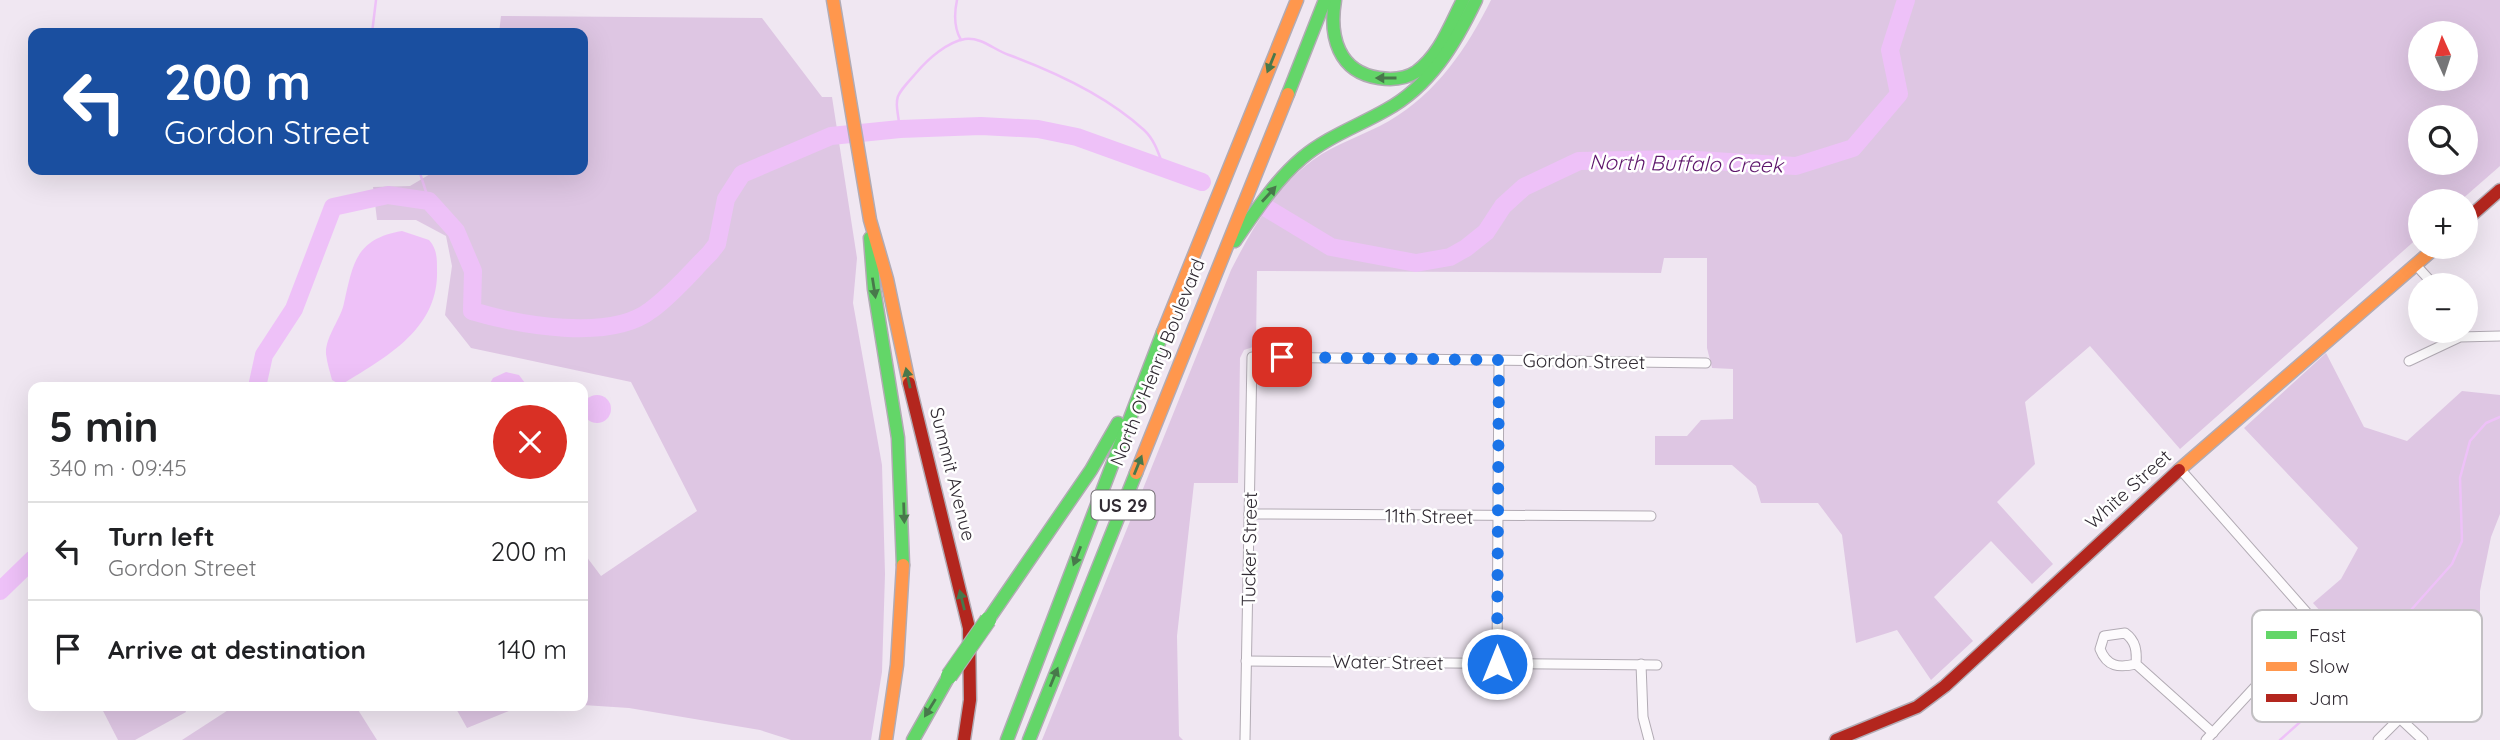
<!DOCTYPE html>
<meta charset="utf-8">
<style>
body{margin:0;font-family:Quicksand,sans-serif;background:#f2f2f2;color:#202124;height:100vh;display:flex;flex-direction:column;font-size:26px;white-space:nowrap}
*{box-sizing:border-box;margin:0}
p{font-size:23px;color:#757577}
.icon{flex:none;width:38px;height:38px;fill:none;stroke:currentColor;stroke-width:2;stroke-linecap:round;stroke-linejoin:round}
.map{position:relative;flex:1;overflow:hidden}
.side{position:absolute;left:28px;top:382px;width:560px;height:329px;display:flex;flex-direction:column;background:#fff;border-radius:14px;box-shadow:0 7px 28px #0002}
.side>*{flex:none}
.banner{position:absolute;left:28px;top:28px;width:560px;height:147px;border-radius:14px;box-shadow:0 7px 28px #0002;background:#1a4fa0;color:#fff;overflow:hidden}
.needle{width:46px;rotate:357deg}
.fabs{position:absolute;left:2408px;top:21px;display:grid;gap:14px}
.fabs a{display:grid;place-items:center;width:70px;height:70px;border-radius:50%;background:#fff;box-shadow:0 7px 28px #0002;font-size:35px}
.pin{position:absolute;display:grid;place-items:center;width:60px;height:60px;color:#fff;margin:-30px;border-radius:14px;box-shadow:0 4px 10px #0006}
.me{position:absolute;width:77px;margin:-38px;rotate:0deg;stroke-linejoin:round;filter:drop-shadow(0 0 5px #0008)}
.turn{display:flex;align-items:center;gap:24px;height:147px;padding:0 21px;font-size:32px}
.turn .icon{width:91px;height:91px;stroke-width:2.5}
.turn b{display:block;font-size:49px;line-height:60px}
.round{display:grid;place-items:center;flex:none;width:74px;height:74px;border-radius:37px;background:#f2f2f2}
.summary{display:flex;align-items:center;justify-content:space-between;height:119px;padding:0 21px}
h1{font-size:42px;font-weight:700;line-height:52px}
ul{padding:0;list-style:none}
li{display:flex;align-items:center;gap:21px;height:98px;padding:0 21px;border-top:2px solid #e0e0e0}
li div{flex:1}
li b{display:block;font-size:26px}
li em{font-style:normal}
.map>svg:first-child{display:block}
.green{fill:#dec6e3;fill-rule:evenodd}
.water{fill:#eec1f8}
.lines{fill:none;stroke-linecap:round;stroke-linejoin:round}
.stream{stroke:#eec1f8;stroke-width:2.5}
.river{stroke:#eec1f8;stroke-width:18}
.street-casing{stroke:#b2abb4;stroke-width:11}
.fast-casing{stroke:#b2abb4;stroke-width:15}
.slow-casing{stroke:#b2abb4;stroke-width:15}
.jam-casing{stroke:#b2abb4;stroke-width:15}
.street{stroke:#fdfbfd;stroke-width:9}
.fast{stroke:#63d668;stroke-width:12}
.slow{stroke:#ff974d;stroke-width:12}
.jam{stroke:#b3261e;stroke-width:12}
.fast-bridge-casing{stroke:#b2abb4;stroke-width:18;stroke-linecap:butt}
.fast-bridge{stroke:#63d668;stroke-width:16}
.oneway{fill:#48784b}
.route{stroke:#1a73e8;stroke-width:12;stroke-dasharray:0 21.6}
.labels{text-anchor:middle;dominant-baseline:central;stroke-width:5;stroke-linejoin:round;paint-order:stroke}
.shield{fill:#fff;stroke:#6f6b70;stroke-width:2}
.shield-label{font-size:18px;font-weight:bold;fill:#312b33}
.street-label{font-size:19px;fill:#312b33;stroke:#fff}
.water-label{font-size:21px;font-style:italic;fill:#5d156b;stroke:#fff}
.key{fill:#fff;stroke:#c1bfc2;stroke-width:2}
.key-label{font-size:19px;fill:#312b33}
</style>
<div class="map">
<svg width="2500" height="740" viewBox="0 0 2500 740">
<rect width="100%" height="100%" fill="#f0e7f2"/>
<g class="green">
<path d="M1491,0H2500V166L2460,201H2420V236L2180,449L2090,346L2025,402L2035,464L1997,502L2053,564L2032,584L1991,541L1934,597L1973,641L1931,680L1897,630L1856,643L1842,535L1818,503H1761L1756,486L1732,465H1655V436H1687L1701,420L1733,419V369L1712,368L1707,348V258H1664L1661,273L1257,271L1256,346L1244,350L1240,358L1238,483H1194L1177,636L1179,736L1183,740H1042L1231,270C1252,229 1275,188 1313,160C1336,143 1365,135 1389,121C1437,93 1467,48 1491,0ZM2420,33H2466V79H2420ZM2420,117H2466V163H2420Z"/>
<path d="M501,16L762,18L822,97H832L857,258L853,303L882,465L885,574L882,672L871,740H791L760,730L629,708L583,705V552L601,576L697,511L631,382L471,348L445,315L452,266L446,236L416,220H377L373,187L410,186L437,170H583V33H499Z"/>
<path d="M2326,353L2364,427L2407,441L2462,391L2500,395V514L2491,537L2480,591V657L2454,658L2446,644L2392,692L2313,603L2341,579L2358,548L2244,428Z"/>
<path d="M100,705H183L186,712L135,740H118Z"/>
<path d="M236,705H355L377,740H182Z"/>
<path d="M454,705H533L514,709L467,728Z"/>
</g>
<g class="water">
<path d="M402,231L429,240C437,249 437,258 437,270C439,330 384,358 341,385L332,380C330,372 327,363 326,354C325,337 341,319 344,303C353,264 355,239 402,231Z"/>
<path d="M506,372L519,375L528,387H488L493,378Z"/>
<circle cx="597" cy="409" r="14"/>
</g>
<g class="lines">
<g class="stream">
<path d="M957,0C954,14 954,28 961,40"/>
<path d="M372,33L376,0"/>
<path d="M900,129C895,94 893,99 917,72C928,59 947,42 965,39C982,37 994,50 1009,55C1055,72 1108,97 1144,130C1155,140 1159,155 1164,168"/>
<path d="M419,170L429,201"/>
<path d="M2280,740L2308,715L2352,688L2371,666L2386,638L2452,564L2462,541L2460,478L2470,441L2486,423L2500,417"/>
</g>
<g class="river">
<path d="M1268,209L1331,247L1416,263L1450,257L1466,248L1486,232L1503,206L1524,187L1579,161L1680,159L1796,166L1853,148L1899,94L1890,50L1906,0"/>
<path d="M257,387L264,355L294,309L333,207L388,195L429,201L456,231L473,271L472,311C519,325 610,342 651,310C673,294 691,272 710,253L717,244L726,199L742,174L831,136L900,129L981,126L1038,129L1077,137L1202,182"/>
<path d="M0,591L33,559"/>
</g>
<g class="street-casing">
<g id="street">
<path d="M2415,264L2434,285"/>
<path d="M2409,361L2460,337L2500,336"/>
<path d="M2180,469L2315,622L2206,740"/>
<path d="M1249,514L1651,516"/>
<path d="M1246,661L1657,665"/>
<path d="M1497,664L1499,360"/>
<path d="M1641,664L1643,717L1649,740"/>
<path d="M2136,664C2137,651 2136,641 2125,633L2104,636L2100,649C2107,667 2119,668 2136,664L2213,733"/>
<path d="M2392,711L2423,740"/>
<path d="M1245,740L1252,357L1706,363"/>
<path d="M2378,740L2399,719"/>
</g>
</g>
<g class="fast-casing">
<g id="fast">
<path d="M1335,0C1329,36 1338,72 1379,78C1392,80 1405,79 1416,72C1440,55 1450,25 1463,0"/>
<path d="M1288,94L1325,0"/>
<path d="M870,238L874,289L898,438L903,565"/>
<path d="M1235,241C1255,212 1275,181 1302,158C1327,137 1358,126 1386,110C1430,86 1455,44 1476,0"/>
<path d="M988,620L1091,470L1118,423"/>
<path d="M913,740L949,676"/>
<path d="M1007,740L1163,332"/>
<path d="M1029,740L1136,473"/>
</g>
</g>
<g class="slow-casing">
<g id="slow">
<path d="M833,0L870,220L887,279L909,383"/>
<path d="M1163,332L1297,0"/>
<path d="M2179,470L2436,247"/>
<path d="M1136,473L1288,94"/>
<path d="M886,740L897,665L903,565"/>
</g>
</g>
<g class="jam-casing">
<g id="jam">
<path d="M2466,220L2500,190"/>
<path d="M909,383L969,628L970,700L964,740"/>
<path d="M1836,740L1917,707L1945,686L2179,470"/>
</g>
</g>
<use href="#street" class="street"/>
<use href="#fast" class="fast"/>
<use href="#slow" class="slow"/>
<use href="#jam" class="jam"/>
<g class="fast-bridge-casing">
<path id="fast-bridge" d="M949,676L988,620"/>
</g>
<use href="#fast-bridge" class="fast-bridge"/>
</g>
<defs><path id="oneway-solid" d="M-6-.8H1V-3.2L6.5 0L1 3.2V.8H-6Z" transform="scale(1.75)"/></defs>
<g class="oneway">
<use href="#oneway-solid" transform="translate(1271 63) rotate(112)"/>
<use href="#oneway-solid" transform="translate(1386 78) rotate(-180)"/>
<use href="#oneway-solid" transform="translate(1269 194) rotate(-48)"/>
<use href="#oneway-solid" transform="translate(874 288) rotate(81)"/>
<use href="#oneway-solid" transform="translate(908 378) rotate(-102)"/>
<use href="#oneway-solid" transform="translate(1138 465) rotate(-68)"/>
<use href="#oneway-solid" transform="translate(904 513) rotate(88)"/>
<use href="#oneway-solid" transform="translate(1077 556) rotate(111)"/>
<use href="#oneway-solid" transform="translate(962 600) rotate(-104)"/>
<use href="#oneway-solid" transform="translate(1054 677) rotate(-68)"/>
<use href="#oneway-solid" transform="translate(930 708) rotate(122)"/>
</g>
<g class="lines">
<path class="route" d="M1282,357L1499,360L1497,664"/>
</g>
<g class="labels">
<rect class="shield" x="1091.5" y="490.5" width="63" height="29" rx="5"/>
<g class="shield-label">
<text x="1123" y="505">US 29</text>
</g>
<g class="street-label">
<text transform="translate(1584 361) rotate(1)">Gordon Street</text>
<text transform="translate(1157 362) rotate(-68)">North O'Henry Boulevard</text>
<text transform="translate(953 474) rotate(76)">Summit Avenue</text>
<text transform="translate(2128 489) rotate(-42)">White Street</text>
<text transform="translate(1429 516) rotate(1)">11th Street</text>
<text transform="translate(1249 549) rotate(-89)">Tucker Street</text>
<text transform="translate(1388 662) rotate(1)">Water Street</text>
</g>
<g class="water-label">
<text transform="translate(1686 163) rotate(1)">North Buffalo Creek</text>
</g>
</g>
<rect x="2252" y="610" width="230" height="112" rx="10" class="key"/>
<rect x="2266" y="631" width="31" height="8" fill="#63d668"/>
<rect x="2266" y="662" width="31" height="9" fill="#ff974d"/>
<rect x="2266" y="694" width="31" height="8" fill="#b3261e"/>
<g class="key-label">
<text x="2309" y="642">Fast</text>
<text x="2309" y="673">Slow</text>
<text x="2309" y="705">Jam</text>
</g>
</svg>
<div class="fabs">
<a><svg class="needle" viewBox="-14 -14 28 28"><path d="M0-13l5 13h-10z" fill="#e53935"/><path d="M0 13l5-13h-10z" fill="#757577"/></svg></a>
<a><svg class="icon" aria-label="search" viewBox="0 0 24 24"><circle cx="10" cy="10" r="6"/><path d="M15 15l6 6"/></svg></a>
<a>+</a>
<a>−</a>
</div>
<div class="pin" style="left:1282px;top:357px;background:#d93025"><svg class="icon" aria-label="arrive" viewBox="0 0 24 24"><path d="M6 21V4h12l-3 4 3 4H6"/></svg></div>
<svg class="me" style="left:1497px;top:664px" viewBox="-20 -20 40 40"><circle r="17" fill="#1a73e8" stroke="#fff" stroke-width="3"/><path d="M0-11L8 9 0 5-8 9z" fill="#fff"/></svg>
<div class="banner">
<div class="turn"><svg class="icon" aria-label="left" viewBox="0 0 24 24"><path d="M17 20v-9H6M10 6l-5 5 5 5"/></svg><div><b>200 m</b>Gordon Street</div></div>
</div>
<section class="side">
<div class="summary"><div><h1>5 min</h1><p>340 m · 09:45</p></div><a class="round" style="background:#d93025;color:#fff"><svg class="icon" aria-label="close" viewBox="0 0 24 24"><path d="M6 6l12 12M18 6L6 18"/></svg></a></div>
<ul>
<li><svg class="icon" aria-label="left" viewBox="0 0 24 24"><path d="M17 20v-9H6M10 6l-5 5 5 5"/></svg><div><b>Turn left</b><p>Gordon Street</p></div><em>200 m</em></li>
<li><svg class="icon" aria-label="arrive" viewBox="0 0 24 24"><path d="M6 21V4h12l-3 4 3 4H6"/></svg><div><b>Arrive at destination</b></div><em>140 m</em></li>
</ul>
</section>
</div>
